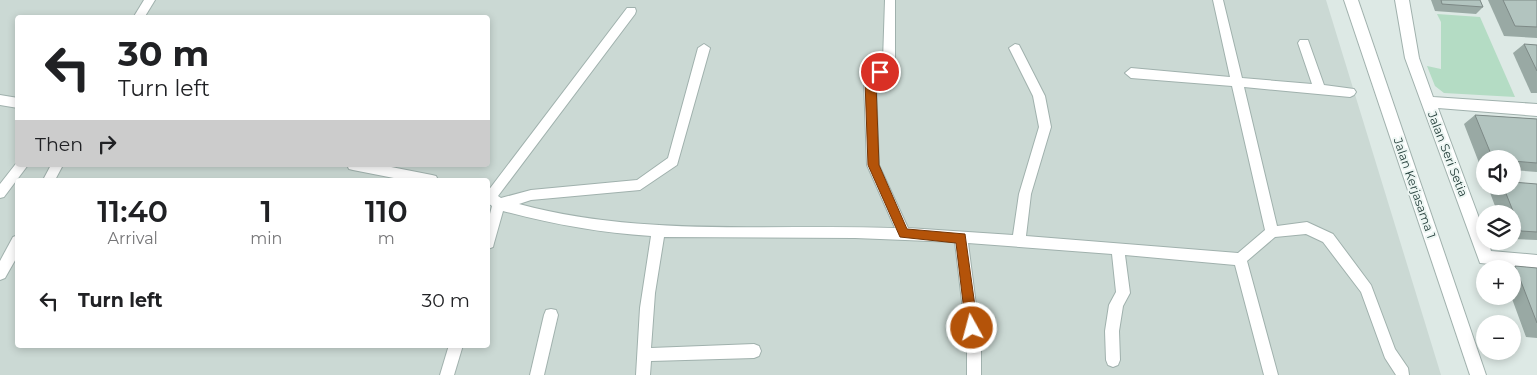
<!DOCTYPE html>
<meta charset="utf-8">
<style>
body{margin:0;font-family:Montserrat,sans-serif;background:#f6f6f6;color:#202124;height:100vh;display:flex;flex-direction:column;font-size:19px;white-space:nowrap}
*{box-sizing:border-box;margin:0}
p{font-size:16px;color:#757577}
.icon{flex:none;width:28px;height:28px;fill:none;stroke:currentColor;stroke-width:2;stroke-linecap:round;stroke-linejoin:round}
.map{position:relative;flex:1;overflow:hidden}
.sheet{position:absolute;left:15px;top:178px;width:475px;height:170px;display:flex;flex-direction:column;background:#fff;border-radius:5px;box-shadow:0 2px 8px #0003}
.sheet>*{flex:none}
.hud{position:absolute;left:15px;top:15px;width:475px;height:152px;border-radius:5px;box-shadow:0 2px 8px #0003;background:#fff;color:#202124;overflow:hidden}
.controls{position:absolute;left:1476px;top:150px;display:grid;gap:10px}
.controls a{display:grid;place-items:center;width:45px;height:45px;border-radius:50%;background:#fff;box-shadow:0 2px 8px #0003;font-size:25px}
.pin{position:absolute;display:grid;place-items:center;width:42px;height:42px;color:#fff;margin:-21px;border:2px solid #fff;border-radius:50%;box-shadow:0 1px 5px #0007}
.me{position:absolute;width:55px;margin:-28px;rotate:353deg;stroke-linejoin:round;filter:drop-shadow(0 0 4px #0008)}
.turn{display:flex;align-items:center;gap:18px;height:105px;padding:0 20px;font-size:22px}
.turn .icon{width:65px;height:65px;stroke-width:2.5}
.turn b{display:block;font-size:35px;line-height:42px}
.then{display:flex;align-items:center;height:48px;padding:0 20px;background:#0003;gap:10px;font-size:19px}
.eta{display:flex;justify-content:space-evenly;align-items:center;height:85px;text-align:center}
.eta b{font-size:30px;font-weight:600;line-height:35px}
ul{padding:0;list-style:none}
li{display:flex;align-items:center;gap:15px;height:75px;padding:0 20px}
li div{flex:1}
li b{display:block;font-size:19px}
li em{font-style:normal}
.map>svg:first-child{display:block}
.built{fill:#cbd9d4;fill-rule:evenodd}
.green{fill:#b4dcc4}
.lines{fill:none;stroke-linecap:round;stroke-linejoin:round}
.service-casing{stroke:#a0b1ad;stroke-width:2}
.minor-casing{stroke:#a0b1ad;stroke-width:2}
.service{fill:#fff;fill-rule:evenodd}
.minor{fill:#fff;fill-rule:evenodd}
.wall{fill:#99a9a4}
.building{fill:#b2c4bf;stroke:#7d8986}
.route{fill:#b45309;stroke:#753606}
.labels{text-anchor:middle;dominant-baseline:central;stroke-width:4;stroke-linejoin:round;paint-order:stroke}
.street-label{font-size:12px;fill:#1e3935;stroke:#edf6f3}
</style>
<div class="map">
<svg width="1537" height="375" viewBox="0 0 1537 375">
<rect width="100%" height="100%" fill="#dde9e5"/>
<path class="built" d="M0,0H1326L1441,375H0ZM18,18H488V165H18ZM18,180H488V345H18Z"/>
<path class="green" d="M1437,14L1480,17L1515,97L1444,93L1435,86L1427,66L1441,69V22Z"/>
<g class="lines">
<g class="service-casing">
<g id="service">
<path d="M144,0H155L144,18H133Z"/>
<path d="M885,0H895V63L876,83L879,165L908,228L1013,235L1019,194L1039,127L1033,96L1009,48L1015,44L1019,45L1045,96L1051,127L1031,194L1026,236L1238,253L1265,230L1232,86L1131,78L1125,73L1131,68L1230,77L1213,0H1223L1242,78L1312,84L1298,43L1300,40H1308L1324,85L1354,89L1356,92L1354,95L1350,97L1244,87L1277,226L1307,222L1333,234L1371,285L1395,349L1408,368L1409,375H1396L1385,358L1361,292L1323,242L1306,234L1275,237L1247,261L1278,375H1264L1235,265L1125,255L1130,293L1123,306L1119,331L1120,360L1118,365L1113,367L1108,365L1106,360L1105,331L1109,305L1116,292L1112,254L968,243L981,344V375H967V344L955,242L855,238L664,237L655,293L651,348L754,344L759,346L761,351L759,356L754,358L651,361L650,375H636L640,308L651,236C600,233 552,224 503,211L494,243L493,247L488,249V222L492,206L488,203V191L627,8H635L636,11L635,14L498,196L501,198L531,190L637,180L668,158L698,48L704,44L710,48L677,165L640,190L531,200L519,204C641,237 770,224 895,228L867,165L864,81L883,61Z"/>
<path d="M0,95L18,98V108L0,105Z"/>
<path d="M18,161V165H28L4,197L0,198V184Z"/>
<path d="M51,165H63L55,180H43Z"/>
<path d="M347,165H381L432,175L436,176L438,180H404L353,170L349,169Z"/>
<path d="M18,235V255L5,278L0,280V261L13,237Z"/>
<path d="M551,309L556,310L558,315L544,375H530L544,315L546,310Z"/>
<path d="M449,345H463L454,375H440Z"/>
</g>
</g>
<g class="minor-casing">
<g id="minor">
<path d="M1344,0H1358L1486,375H1470Z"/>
<path d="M1395,0H1409L1419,58L1433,97L1537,104V116L1438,108L1485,234V241H1488L1491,251L1537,255V269L1480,263L1405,58Z"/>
</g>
</g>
<use href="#service" class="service"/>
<use href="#minor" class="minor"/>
</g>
<g class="wall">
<path d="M1431,0H1480L1483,7L1476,14L1435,11Z"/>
<path d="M1488,0H1537V38L1504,36Z"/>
<path d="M1524,44L1537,45V93H1531L1513,53Z"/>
<path d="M1475,115L1537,119V172L1512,170V159H1485V168H1481L1464,124Z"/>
<path d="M1537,184V240L1512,239V214H1498L1489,190L1494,186H1512Z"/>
<path d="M1515,266L1537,268V338L1526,337L1511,296H1512V269H1511Z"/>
</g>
<g class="building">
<path d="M1441,0H1480L1483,7L1442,4Z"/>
<path d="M1503,0H1537V27L1515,26Z"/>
<path d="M1524,44L1537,45V71Z"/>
<path d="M1475,115L1537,119V163L1512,161V159H1493Z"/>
<path d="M1512,182L1537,184V232L1521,231L1503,186H1512Z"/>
<path d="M1515,266L1537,268V323Z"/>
</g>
<path class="route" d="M880,68L885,72L876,83L879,165L907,229L965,234L978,328L977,332L972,333L968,332L966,328L956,243L900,237L868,165L865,81L876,69Z"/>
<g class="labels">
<g class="street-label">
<text transform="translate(1448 154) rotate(69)">Jalan Seri Setia</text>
<text transform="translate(1415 188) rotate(71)">Jalan Kerjasama 1</text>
</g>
</g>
</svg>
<div class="controls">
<a><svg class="icon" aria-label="sound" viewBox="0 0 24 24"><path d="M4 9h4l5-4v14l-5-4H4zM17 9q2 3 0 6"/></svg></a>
<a><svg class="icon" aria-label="layers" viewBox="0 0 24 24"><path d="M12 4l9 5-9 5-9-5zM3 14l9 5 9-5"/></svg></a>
<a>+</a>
<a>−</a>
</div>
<div class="pin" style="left:880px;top:72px;background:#d93025"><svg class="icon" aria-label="arrive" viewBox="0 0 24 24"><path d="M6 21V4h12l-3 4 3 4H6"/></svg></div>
<svg class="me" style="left:972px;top:328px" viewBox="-20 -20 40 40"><circle r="17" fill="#b45309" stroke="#fff" stroke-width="3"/><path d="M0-11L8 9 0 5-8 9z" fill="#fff"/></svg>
<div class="hud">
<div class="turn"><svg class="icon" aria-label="left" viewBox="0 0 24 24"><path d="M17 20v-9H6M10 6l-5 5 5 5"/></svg><div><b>30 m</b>Turn left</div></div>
<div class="then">Then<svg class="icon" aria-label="right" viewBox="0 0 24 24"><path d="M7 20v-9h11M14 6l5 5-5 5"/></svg></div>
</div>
<section class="sheet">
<div class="eta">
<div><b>11:40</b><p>Arrival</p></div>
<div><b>1</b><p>min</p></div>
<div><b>110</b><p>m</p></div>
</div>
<ul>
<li><svg class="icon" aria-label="left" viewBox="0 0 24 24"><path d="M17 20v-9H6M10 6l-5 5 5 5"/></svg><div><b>Turn left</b></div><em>30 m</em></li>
</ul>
</section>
</div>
